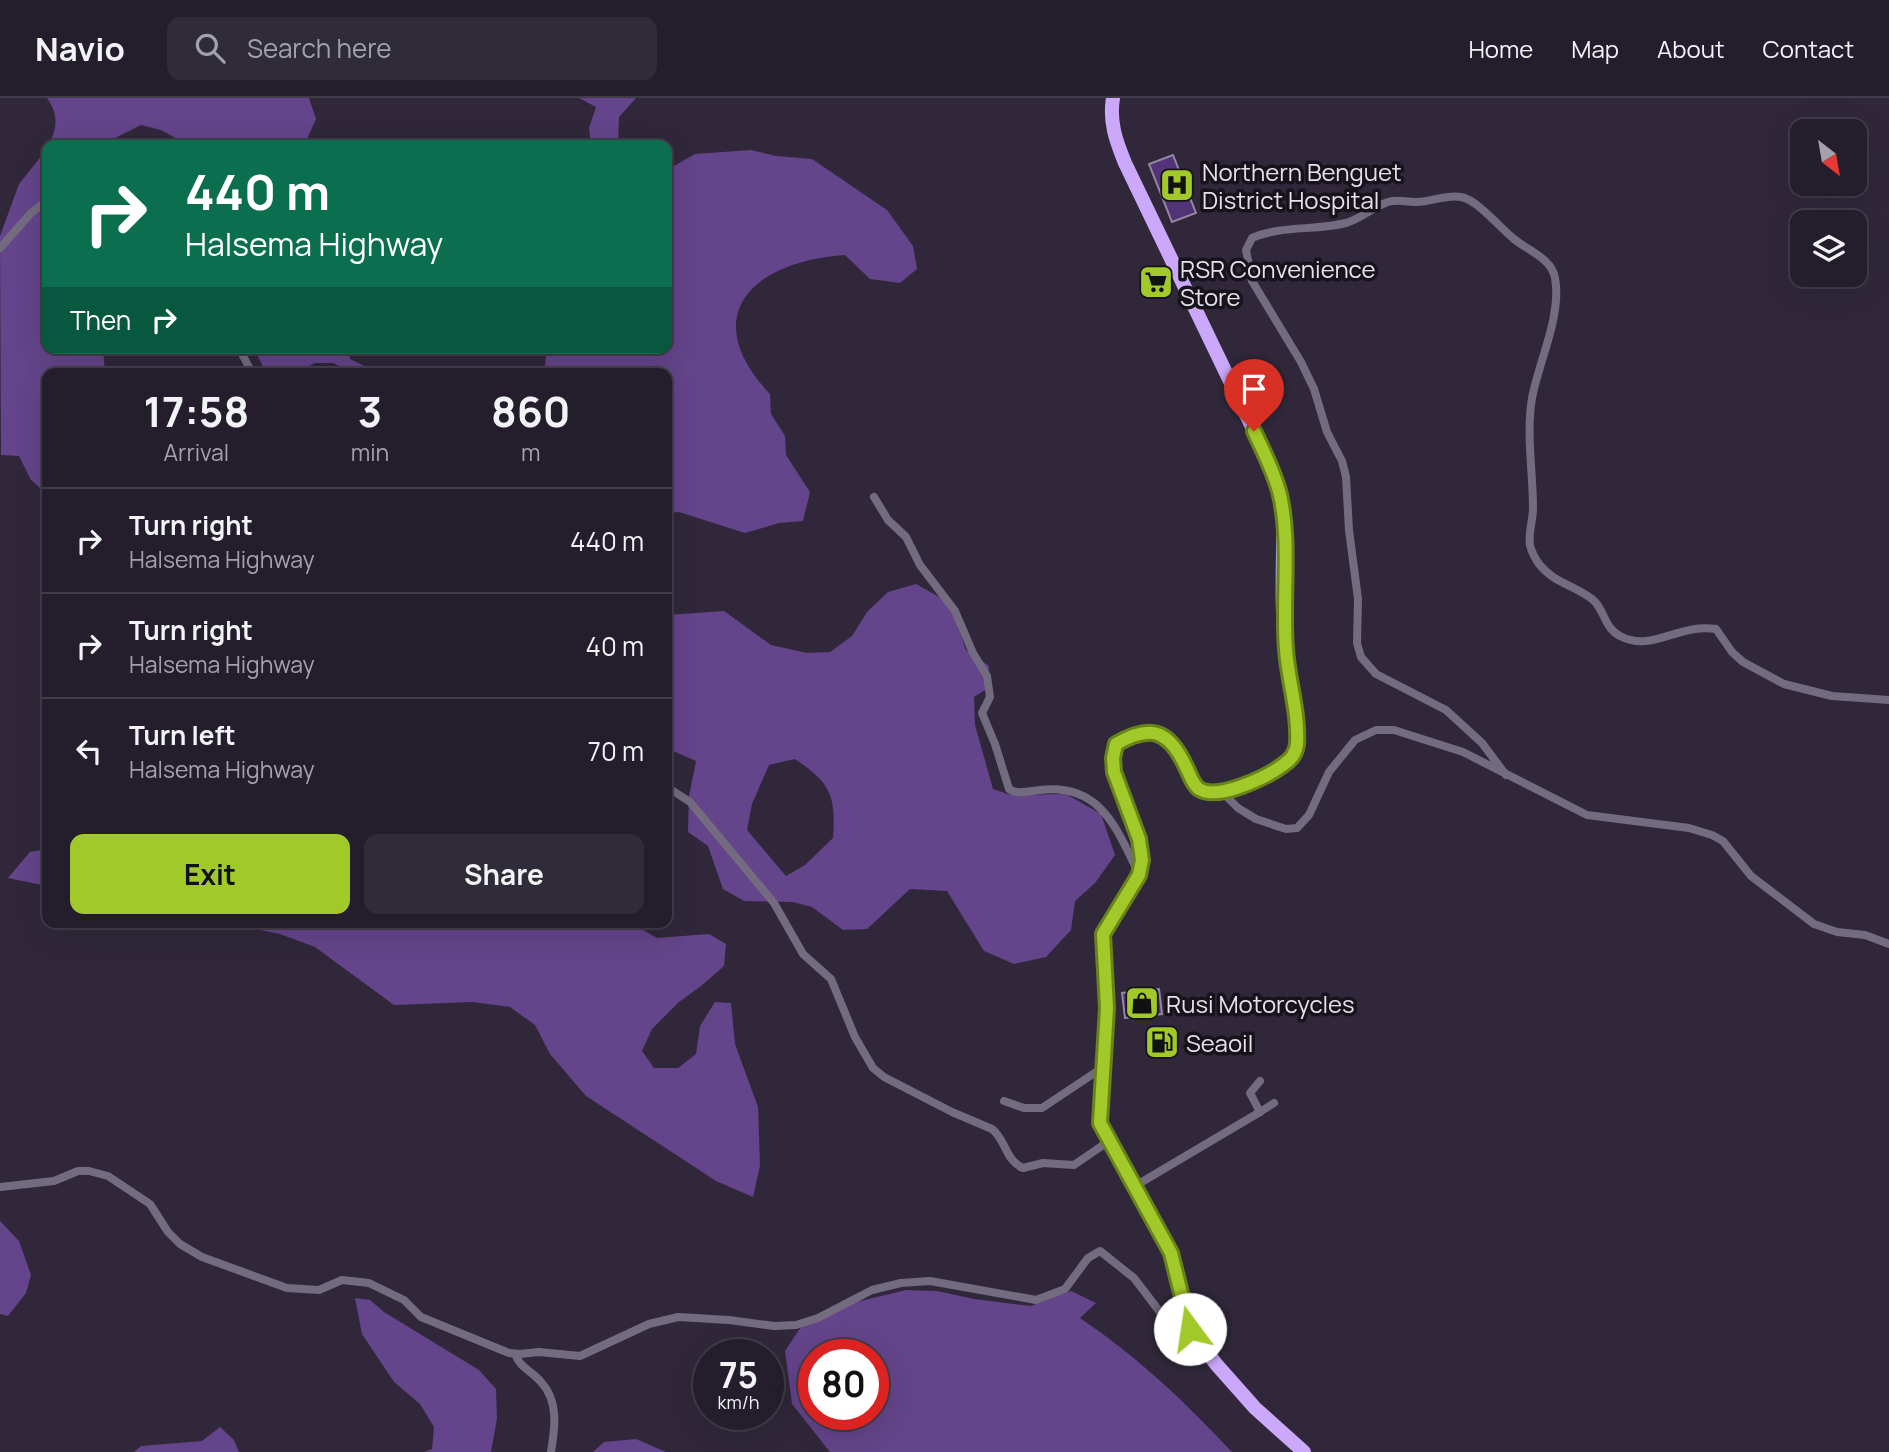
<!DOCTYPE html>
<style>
body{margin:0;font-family:Manrope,sans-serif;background:#302b38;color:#f1f3f6;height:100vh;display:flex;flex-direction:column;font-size:26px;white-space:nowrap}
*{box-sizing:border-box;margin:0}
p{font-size:23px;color:#a3a2a9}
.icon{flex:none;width:38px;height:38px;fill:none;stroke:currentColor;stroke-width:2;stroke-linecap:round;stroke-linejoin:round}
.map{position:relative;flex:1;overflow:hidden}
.side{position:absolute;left:42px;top:270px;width:630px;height:560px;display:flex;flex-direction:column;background:#241e2c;border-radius:14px;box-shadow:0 7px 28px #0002,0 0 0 2px #413c48}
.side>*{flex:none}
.hud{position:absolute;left:42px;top:42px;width:630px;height:214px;border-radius:14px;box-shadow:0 7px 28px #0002,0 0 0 2px #413c48;background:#0b6e4f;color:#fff;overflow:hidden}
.needle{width:46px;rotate:149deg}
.buttons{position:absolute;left:1790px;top:21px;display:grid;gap:14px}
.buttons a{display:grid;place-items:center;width:77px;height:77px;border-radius:14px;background:#241e2c;box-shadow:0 7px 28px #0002,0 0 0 2px #413c48;font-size:35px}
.speed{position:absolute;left:693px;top:1241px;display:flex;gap:14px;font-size:35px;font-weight:700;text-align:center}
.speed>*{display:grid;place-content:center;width:91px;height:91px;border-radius:50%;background:#241e2c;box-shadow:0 7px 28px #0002,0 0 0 2px #413c48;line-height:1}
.speed small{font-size:18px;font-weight:400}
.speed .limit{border:10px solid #d22;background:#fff;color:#111}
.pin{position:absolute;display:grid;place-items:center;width:60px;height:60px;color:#fff;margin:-72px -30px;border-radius:50% 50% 50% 0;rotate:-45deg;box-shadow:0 0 7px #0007}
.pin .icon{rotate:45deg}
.me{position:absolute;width:77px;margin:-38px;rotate:346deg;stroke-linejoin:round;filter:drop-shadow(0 0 5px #0008)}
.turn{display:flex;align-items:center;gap:24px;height:147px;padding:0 28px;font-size:32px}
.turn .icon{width:91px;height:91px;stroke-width:2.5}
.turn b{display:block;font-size:49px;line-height:60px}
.then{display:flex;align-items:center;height:66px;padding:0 28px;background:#0003;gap:14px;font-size:26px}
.eta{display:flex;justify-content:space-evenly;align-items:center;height:119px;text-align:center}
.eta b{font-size:42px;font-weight:700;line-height:49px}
.cta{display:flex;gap:14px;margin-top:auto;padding:14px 28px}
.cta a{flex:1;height:80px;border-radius:14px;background:#a1c929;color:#111;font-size:28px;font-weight:700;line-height:80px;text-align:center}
.cta a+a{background:#302b38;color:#f1f3f6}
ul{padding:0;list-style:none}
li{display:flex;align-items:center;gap:21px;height:105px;padding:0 28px;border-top:2px solid #413c48}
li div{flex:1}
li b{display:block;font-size:26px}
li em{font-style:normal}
header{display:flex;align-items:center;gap:42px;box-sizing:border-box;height:98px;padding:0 35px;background:#241e2c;border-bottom:2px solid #413c48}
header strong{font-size:33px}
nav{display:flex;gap:38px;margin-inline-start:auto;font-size:24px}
.search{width:490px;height:63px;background:#302b38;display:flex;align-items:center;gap:18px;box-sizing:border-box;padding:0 24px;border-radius:14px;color:#a3a2a9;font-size:26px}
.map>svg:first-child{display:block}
.forest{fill:#64448a;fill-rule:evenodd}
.building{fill:#533377;stroke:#91889e;stroke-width:2}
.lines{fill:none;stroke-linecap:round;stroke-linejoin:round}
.street{stroke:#736b7f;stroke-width:8}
.highway{stroke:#cba8fa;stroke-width:14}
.route-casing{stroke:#69831b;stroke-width:18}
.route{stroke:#a1c929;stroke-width:12}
.labels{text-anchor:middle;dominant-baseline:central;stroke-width:7;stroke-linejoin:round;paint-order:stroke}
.poi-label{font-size:24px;fill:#e5e0ec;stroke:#16131b;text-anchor:start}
</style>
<header>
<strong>Navio</strong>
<div class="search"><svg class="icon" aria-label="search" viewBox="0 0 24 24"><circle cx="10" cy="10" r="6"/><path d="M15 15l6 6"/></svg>Search here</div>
<nav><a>Home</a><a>Map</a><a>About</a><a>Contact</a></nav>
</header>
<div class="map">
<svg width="1889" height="1354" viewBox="0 0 1889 1354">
<rect width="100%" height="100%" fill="#30283a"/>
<g class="forest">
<path d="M47,0H309L316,21L304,47H188L161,32L141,27L117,39L109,47H49C57,29 59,17 47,0Z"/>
<path d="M579,0H636L619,19L618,47H591L589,30L596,9Z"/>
<path d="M47,51V250H103L105,275H47V396L31,382L19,358L1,357L0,138L19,86Z"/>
<path d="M751,52L776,58L812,61L887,112L913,148L917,171L900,185L870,181L845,157C755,163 695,216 770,296L771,316L785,338L786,357L810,394L803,423L779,425L745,435L679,414L667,415V275H544L547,250H667V72L695,56Z"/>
<path d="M254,250H348L350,261L379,275H353L333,265H315L297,275H266Z"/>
<path d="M916,486L941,500L954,518L966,552L989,568L988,590L974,599L975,627L993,691L1011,697L1066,696L1101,716L1115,757L1095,785L1075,803L1071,832L1046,859L1014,866L984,853L947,793L910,791L867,831L843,832L812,809L793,804L744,803L723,791L708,748L688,734L689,698L696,663L673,653H667V517L724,513L771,547L807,555L830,554L852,538L867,514L888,494ZM795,661C831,685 836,698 833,740L805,767L786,778L747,732L752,706L769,667Z"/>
<path d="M47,751V788L8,780L30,754Z"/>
<path d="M162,824H629L657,840L709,836L726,846L724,868L701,888L679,904L652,931L642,953L654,970H678L696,956L700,928L715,904L731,905L735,946L758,1009L760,1068L753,1099L716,1083L586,998L550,956L535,927L510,909L473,904L394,907L315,849L280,836L245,829Z"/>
<path d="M0,1123L19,1143L31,1177L26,1195L8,1218L0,1216Z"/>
<path d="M906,1192L937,1193L974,1201L1031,1208L1071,1193L1096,1205L1080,1220C1140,1261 1182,1301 1232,1354H830L792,1306L785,1253L801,1229L848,1206ZM814,1256H873V1316H814Z"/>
<path d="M355,1200L370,1202L384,1214L479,1272L496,1291L497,1320L491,1354H424L432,1351L434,1329L420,1306L394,1284L362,1236Z"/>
<path d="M220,1329L234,1342L239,1354H134L141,1348L202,1343Z"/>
<path d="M636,1341L666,1354H593L604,1344Z"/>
</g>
<g class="building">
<path d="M1173,57L1196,115L1172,124L1149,66Z"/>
<path d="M1159,891L1162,916L1125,920L1122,895Z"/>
</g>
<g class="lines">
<g class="street">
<path d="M0,150L31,115L47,103"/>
<path d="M239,250L252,275"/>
<path d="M874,399L888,422L906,439L920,467L955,513L973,555L987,578L990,599L982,615L995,646L1009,691C1017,697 1029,693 1040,692C1100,685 1116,729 1138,774"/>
<path d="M1506,677L1482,645L1446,612L1376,576L1361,559L1357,545L1358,501L1349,432L1346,379L1342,363L1327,334L1314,291L1301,264L1252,183L1246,152L1252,140C1282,127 1314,133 1346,125C1361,121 1373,109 1388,104C1398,101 1405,104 1414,104C1430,105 1445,96 1461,99C1478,102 1500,130 1514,141C1529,153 1552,161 1555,180C1562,217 1539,263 1532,300C1526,336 1533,374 1533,410C1533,422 1528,436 1530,447C1531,453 1536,462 1539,466C1554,485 1574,487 1592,501C1605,511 1603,529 1620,538C1652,555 1678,525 1716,531L1732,554L1743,564L1784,586L1832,598L1889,602"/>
<path d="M667,689L690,704L774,805L803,856L831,881L855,939L873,970L884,979L952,1014L992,1031C1006,1042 1005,1062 1023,1070L1043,1065L1074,1067L1109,1043"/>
<path d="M1222,694L1238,710L1256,721L1286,731L1297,730L1309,717L1329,674L1355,642L1376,632H1394L1463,654L1587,717L1689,730L1712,737L1723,743L1751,778L1814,826L1837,834L1865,837L1889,846"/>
<path d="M1004,1003L1024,1010H1042L1105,968"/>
<path d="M1260,1014L1274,1005"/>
<path d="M1135,1088L1260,1014L1250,995L1260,983"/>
<path d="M0,1089L54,1083L78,1073H89L108,1078L150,1106L168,1134L180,1146L202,1159L287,1190L319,1192L342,1182L369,1185L404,1202L421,1219L509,1255L520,1256L539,1254L580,1258L649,1226L678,1219L729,1222L774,1228L796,1227L818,1220L872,1192L901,1185L930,1183L1036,1202L1065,1191L1088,1160L1100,1153L1134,1180L1166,1222L1190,1231"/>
<path d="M515,1256C521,1271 531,1272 541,1284C559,1303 555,1330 551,1354"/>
</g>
<path class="highway" d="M1113,0C1109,24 1116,43 1125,65L1254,333L1276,384L1283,416C1284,461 1280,509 1286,554C1290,584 1298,614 1296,645C1296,654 1291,661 1284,667C1273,675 1258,680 1246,686C1235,690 1222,697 1210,695C1172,690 1191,602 1116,646L1113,660L1114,674L1139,741L1142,762L1139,777L1103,836L1107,910L1100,1025L1171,1155L1190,1231L1216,1266L1255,1310L1304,1354"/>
</g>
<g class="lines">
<g class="route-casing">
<path id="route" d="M1190,1231L1171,1155L1100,1025L1107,910L1103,836L1139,777L1142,762L1139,741L1114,674L1113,660L1116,646C1151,626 1169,632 1186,669C1190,676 1192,686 1199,691C1218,703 1267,679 1283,667C1291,662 1296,655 1297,646C1299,614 1288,582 1286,551C1282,502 1291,445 1280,397C1275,375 1263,353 1254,333"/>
</g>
<use href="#route" class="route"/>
</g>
<defs>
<g id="hospital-square" transform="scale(1.75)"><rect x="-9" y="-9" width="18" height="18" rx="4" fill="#a1c929" stroke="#16131b"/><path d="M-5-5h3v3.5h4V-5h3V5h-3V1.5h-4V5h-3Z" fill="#111"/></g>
<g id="supermarket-square" transform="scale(1.75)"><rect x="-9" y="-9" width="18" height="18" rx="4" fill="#a1c929" stroke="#16131b"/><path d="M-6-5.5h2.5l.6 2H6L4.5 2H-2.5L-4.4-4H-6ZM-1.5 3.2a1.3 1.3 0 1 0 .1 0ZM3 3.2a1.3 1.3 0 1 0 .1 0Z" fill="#111"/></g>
<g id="shop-square" transform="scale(1.75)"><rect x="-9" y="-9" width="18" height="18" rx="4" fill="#a1c929" stroke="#16131b"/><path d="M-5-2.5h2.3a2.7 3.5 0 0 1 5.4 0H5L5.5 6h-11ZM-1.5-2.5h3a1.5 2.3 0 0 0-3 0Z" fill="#111"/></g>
<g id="fuel-square" transform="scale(1.75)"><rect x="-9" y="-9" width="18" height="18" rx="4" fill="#a1c929" stroke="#16131b"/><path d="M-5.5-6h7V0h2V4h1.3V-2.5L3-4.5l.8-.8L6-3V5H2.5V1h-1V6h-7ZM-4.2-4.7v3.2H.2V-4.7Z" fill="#111"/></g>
</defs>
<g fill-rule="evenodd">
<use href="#hospital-square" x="1177" y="87"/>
<use href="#supermarket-square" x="1156" y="184"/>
<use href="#shop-square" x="1142" y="905"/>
<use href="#fuel-square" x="1162" y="944"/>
</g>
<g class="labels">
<g class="poi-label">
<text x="1202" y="73">Northern Benguet<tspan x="1202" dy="28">District Hospital</tspan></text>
<text x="1180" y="170">RSR Convenience<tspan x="1180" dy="28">Store</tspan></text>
<text x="1166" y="905">Rusi Motorcycles</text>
<text x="1186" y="944">Seaoil</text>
</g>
</g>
</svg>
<div class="buttons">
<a><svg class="needle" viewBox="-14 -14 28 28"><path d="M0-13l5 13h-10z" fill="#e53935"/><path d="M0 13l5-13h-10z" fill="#a3a2a9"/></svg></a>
<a><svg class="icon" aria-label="layers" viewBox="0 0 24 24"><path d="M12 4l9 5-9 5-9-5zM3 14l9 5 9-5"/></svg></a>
</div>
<div class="speed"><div>75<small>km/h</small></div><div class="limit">80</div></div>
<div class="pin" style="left:1254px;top:333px;background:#d93025"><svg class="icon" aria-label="arrive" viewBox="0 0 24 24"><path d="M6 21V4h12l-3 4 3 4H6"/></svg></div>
<svg class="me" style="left:1190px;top:1231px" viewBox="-20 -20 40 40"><circle r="19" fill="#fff"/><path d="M0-13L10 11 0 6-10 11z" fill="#a1c929"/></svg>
<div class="hud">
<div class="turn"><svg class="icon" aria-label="right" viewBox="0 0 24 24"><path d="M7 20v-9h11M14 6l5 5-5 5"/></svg><div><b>440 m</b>Halsema Highway</div></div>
<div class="then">Then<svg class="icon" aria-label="right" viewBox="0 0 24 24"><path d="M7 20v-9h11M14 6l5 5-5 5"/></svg></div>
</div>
<section class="side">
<div class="eta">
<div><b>17:58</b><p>Arrival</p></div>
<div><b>3</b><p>min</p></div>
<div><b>860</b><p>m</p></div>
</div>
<ul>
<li><svg class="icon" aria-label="right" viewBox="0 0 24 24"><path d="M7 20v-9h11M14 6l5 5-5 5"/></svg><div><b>Turn right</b><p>Halsema Highway</p></div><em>440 m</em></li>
<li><svg class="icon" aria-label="right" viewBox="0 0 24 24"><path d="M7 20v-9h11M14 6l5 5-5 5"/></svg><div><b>Turn right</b><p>Halsema Highway</p></div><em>40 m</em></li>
<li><svg class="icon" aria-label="left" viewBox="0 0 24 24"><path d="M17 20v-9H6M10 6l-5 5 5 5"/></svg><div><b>Turn left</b><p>Halsema Highway</p></div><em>70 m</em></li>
</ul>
<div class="cta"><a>Exit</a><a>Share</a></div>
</section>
</div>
